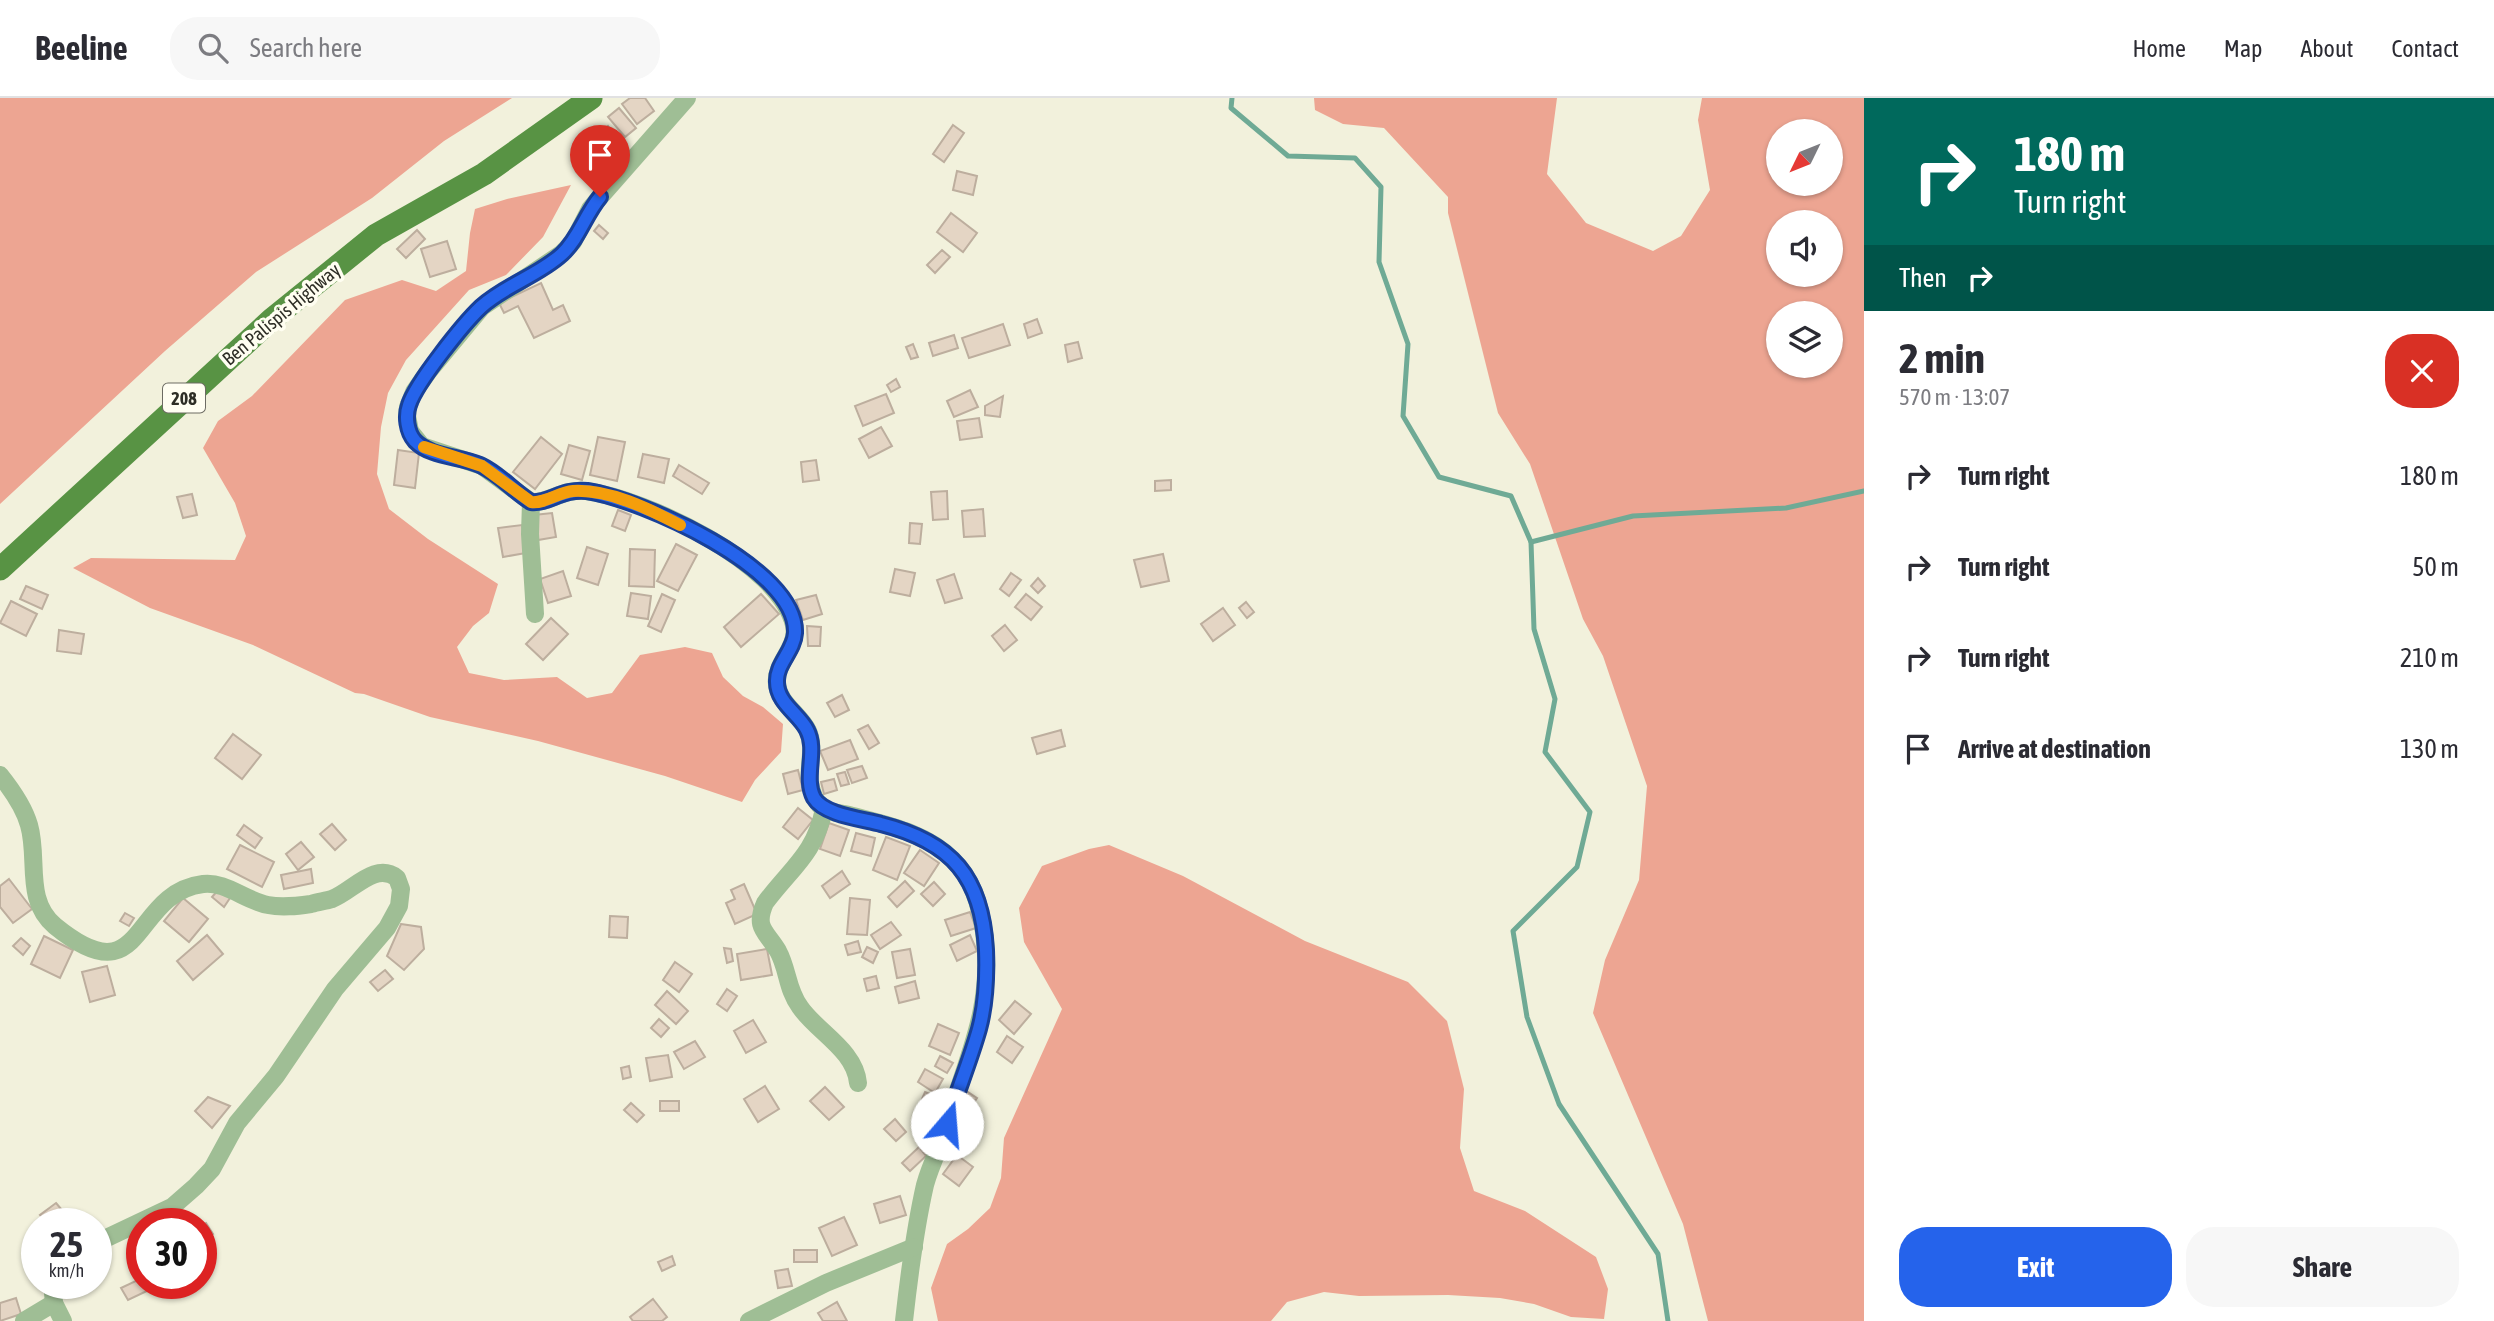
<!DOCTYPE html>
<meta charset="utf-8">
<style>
body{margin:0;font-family:"Asap Condensed",sans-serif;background:#f7f7f7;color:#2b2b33;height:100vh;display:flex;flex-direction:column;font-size:26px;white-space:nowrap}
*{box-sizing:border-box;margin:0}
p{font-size:23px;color:#7c7c81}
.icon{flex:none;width:38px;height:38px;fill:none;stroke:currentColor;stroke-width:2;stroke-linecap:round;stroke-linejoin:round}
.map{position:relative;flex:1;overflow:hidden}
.drawer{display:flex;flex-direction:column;background:#fff;width:630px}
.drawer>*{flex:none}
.banner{background:#00695c;color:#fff;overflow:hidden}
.needle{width:46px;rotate:227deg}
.fabs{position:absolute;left:1766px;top:21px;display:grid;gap:14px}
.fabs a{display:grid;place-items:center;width:77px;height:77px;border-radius:50%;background:#fff;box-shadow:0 2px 5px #0004;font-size:35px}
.speed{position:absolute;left:21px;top:1110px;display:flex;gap:14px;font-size:35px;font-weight:700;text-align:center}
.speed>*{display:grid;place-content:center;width:91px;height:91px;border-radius:50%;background:#fff;box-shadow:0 2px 5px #0004;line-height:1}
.speed small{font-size:18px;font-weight:400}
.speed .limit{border:10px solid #d22;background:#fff;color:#111}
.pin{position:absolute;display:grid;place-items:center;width:60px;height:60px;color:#fff;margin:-72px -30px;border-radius:50% 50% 50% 0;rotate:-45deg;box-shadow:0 0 7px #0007}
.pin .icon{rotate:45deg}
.me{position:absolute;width:77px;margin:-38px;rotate:18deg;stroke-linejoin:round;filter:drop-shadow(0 0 5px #0008)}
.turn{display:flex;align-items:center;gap:24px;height:147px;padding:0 35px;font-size:32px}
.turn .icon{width:91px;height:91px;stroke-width:2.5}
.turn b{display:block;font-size:49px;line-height:60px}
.then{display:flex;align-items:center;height:66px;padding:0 35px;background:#0003;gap:14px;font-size:26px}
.round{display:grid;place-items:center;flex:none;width:74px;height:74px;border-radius:28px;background:#f7f7f7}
.headline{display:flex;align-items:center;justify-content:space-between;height:119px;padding:0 35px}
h1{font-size:42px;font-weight:700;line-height:52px}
.primary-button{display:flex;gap:14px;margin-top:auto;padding:14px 35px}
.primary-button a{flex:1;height:80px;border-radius:28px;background:#2563eb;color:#fff;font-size:28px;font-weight:700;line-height:80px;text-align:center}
.primary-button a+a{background:#f7f7f7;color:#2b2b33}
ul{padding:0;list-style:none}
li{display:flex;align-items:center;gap:21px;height:91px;padding:0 35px}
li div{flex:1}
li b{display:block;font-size:26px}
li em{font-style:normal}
header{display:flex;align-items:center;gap:42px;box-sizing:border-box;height:98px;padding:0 35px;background:#fff;border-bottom:2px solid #e1e1e2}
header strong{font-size:33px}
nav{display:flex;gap:38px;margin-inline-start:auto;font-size:24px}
.search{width:490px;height:63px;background:#f7f7f7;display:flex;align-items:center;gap:18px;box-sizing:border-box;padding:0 24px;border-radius:28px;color:#7c7c81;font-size:26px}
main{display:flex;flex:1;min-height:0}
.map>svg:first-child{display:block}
.forest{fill:#eda592;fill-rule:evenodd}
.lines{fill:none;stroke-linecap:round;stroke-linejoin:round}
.stream{stroke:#6faa95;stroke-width:5}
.building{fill:#e4d5c4;stroke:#bdae9e;stroke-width:2}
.minor{stroke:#9fbe95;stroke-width:18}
.major{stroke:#589344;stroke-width:23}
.route-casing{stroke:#184099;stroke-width:18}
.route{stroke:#2563eb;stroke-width:12}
.slow{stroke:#f59e0b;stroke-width:12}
.labels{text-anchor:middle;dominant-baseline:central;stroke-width:7;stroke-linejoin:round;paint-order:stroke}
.shield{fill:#fffef1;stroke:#6d6c63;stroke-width:2}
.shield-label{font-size:18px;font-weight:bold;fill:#2e2e26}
.street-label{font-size:19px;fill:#2e2e26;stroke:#fffef1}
</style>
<header>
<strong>Beeline</strong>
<div class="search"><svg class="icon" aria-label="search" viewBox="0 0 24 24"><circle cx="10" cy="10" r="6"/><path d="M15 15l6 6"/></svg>Search here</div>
<nav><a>Home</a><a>Map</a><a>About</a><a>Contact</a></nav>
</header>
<main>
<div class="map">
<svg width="1864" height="1223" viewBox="0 0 1864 1223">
<rect width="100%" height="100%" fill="#f2f1dc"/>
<g class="forest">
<path d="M0,0H512L444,43L372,100L256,174L165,253L0,406Z"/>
<path d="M1314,0H1557L1547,76L1586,125L1653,153L1681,138L1710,92L1698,22L1702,0H1864V1223H1708L1683,1126L1593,915L1605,862L1639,782L1647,688L1603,558L1583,521L1530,366L1498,315L1448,115V99L1384,30L1343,26L1315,12ZM1778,33H1830V86H1778ZM1778,124H1830V177H1778ZM1830,215V268H1778V215Z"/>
<path d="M571,87L543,139L506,177L469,192L406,262L388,295L381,329L377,376L389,411L428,441L498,486L489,515L473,528L457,549L469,575L504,582L557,579L587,600L612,595L640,557L685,549L712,555L723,579L743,598L763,609L783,626L781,654L755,682L742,704L665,678L538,643L430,619L364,596L355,595L253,547L150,510L73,470L91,460L235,462L246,438L235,405L203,350L218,323L252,298L345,202L402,182L436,193L466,173L470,135L475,111L507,101Z"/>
<path d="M1109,747L1183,778L1305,843L1408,884L1447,923L1464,991L1460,1050L1474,1093L1525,1113L1596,1159L1608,1191L1604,1221L1571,1219L1534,1206L1500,1200L1448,1197L1359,1198L1324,1194L1287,1204L1271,1223H938L931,1190L947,1146L968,1131L990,1110L1001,1080L1004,1040L1062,911L1024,844L1019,810L1042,768L1089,751Z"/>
</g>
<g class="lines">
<g class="stream">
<path d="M1232,0L1231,10L1288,58L1355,60L1381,89L1379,164L1408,246L1403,318L1439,379L1511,398L1531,444L1534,531L1555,601L1545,654L1590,714L1577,769L1513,833L1527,919L1559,1006L1658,1156L1668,1223"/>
<path d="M1531,444L1633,418L1786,410L1864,393"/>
</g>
</g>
<g class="building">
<path d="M630,0H645L654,13L637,26L622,6Z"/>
<path d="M619,10L636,30L625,39L608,19Z"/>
<path d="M953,27L964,35L944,64L933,56Z"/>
<path d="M608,28L621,45L593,68L579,52Z"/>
<path d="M957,73L977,78L973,97L953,92Z"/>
<path d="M951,115L977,135L963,154L937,134Z"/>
<path d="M599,127L608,135L603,141L594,133Z"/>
<path d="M417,132L425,141L406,160L397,151Z"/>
<path d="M447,143L456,171L430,179L421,151Z"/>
<path d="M942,152L950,159L935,175L927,167Z"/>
<path d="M541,185L553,212L563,207L570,223L534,240L518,208L504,215L499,205Z"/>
<path d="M1037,221L1042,235L1028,240L1024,226Z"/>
<path d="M1003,226L1010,247L969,260L962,240Z"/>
<path d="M954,237L958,250L933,258L929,245Z"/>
<path d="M1078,244L1082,260L1068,264L1065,247Z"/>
<path d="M913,246L918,259L911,261L906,249Z"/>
<path d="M896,281L900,289L891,294L887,287Z"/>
<path d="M970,292L978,309L954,319L947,303Z"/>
<path d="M886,296L894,315L863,328L855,308Z"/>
<path d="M1003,298L1000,319L985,317V308Z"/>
<path d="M979,320L982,339L960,342L957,323Z"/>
<path d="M881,329L892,348L869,360L859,341Z"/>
<path d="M541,339L562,356L535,391L513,374Z"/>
<path d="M598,339L625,344L617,383L590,377Z"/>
<path d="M569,347L590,353L582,382L561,376Z"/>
<path d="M398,352L419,355L415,390L394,387Z"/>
<path d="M643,356L669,361L664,385L638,379Z"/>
<path d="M816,362L819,382L803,384L801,364Z"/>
<path d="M679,367L709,385L702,396L673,378Z"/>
<path d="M1171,382V392L1155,393V383Z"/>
<path d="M947,393L948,421L933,422L931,394Z"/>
<path d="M192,396L197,417L183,420L177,399Z"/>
<path d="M983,411L985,438L964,439L962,413Z"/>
<path d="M618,412L631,417L625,433L612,428Z"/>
<path d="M552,415L556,439L538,442L534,417Z"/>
<path d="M910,425L922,426L920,446L909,445Z"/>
<path d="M522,427L526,455L503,459L498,430Z"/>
<path d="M676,446L697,457L678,493L657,483Z"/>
<path d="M587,449L608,456L598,487L577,480Z"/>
<path d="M630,451L655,452L654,489L629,488Z"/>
<path d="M1163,456L1169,483L1141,489L1134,462Z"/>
<path d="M895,471L915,475L910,498L890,494Z"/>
<path d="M563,473L571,498L548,505L540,481Z"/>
<path d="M1011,475L1021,482L1009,498L1000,491Z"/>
<path d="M954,476L962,500L945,505L937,482Z"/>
<path d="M1038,480L1045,488L1038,495L1031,488Z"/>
<path d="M26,488L48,497L42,511L20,501Z"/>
<path d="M631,495L651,498L648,521L627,518Z"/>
<path d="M662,496L675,502L661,534L648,528Z"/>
<path d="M761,496L779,516L741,549L724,529Z"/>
<path d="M1026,496L1042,509L1031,522L1015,509Z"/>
<path d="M816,497L822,516L803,522L796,502Z"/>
<path d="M11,503L37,516L26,538L0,525Z"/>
<path d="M1246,504L1254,514L1247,520L1239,510Z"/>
<path d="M1223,510L1235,527L1213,543L1201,526Z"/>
<path d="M551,520L568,536L543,562L526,546Z"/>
<path d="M1005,527L1017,542L1004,553L992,538Z"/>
<path d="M807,528L821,529L820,548H808Z"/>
<path d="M59,532L84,536L81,556L57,553Z"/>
<path d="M842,597L849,612L835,619L827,605Z"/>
<path d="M868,627L879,645L869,651L858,632Z"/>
<path d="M1061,632L1065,648L1037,656L1032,640Z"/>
<path d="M233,636L261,657L242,681L215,660Z"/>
<path d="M850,642L858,661L828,672L820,653Z"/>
<path d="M862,668L867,680L852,685L847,672Z"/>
<path d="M798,672L803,692L788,696L783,676Z"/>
<path d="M845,674L849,686L841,688L837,676Z"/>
<path d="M834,681L837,692L824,696L821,684Z"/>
<path d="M798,710L813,722L798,741L783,729Z"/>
<path d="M829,725L849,732L840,758L820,751Z"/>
<path d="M332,726L346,742L335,752L320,736Z"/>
<path d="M244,727L262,740L255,750L237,737Z"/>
<path d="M856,735L875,740L871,758L851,753Z"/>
<path d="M886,739L910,748L897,782L873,772Z"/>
<path d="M301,744L314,759L298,772L286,756Z"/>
<path d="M240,747L274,764L262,789L227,771Z"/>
<path d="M920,752L939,765L924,788L904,775Z"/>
<path d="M311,771L313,785L284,791L281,777Z"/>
<path d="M842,773L850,786L830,800L822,788Z"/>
<path d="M9,781L32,811L13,825L0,809V788Z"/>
<path d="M905,783L914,793L897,809L888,799Z"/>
<path d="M934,784L945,796L933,808L921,796Z"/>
<path d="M744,786L757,816L735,826L726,805L735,801L731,792Z"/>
<path d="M219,791L230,800L224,809L212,799Z"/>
<path d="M183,800L208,821L189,844L164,823Z"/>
<path d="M850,800L870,802L867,837L847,836Z"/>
<path d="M970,814L976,830L951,838L945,822Z"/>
<path d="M125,815L134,820L129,828L120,823Z"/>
<path d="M610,818L628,819L627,840L609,839Z"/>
<path d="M891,824L901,837L880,851L871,837Z"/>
<path d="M401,826L421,829L424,851L404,872L387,858Z"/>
<path d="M207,837L223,856L193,882L177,863Z"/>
<path d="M970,837L977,853L957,863L950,847Z"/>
<path d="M44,838L73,852L60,880L31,866Z"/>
<path d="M21,840L30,848L23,857L13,848Z"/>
<path d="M858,843L861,854L848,857L845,847Z"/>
<path d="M867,849L878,854L873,865L862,859Z"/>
<path d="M724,850L731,851L733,863L727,865Z"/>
<path d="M767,851L772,877L741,882L737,856Z"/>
<path d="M910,851L915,877L897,880L892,854Z"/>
<path d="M675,864L692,876L679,894L663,882Z"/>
<path d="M107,868L115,897L90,904L82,874Z"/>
<path d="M385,872L393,881L378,893L370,884Z"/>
<path d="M876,878L879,890L867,893L864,881Z"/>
<path d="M915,883L919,900L899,905L895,889Z"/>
<path d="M727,891L737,898L727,913L717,906Z"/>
<path d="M667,893L688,913L676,926L655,907Z"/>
<path d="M1015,903L1031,916L1014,936L999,922Z"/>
<path d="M659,921L669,930L661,939L651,930Z"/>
<path d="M753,922L766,944L746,955L734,933Z"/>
<path d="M938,926L959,935L950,957L929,948Z"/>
<path d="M1007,938L1023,949L1012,965L997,954Z"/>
<path d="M695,943L705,959L684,971L674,954Z"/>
<path d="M668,957L672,979L650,983L646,960Z"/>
<path d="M940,958L953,965L947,975L935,968Z"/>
<path d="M629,968L631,979L623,981L621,970Z"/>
<path d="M925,971L943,981L935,995L918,984Z"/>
<path d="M765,988L779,1011L758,1024L744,1001Z"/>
<path d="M825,989L844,1009L829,1022L810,1003Z"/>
<path d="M965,992L977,1000L969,1012L957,1004Z"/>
<path d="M925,994L944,1002L938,1016L919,1008Z"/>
<path d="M208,999L230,1008L212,1030L195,1013Z"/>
<rect x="660" y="1003" width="19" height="10"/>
<path d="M631,1005L644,1017L637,1024L624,1012Z"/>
<path d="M895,1021L906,1034L896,1043L884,1031Z"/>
<path d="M919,1049L926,1058L910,1073L902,1065Z"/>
<path d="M957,1057L973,1069L959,1088L943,1076Z"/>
<path d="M900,1098L906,1117L880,1125L874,1106Z"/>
<path d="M56,1105L73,1125H47L40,1117Z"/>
<path d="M844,1119L857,1147L832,1158L819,1130Z"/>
<path d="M206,1125L213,1136L203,1143L201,1128Z"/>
<rect x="794" y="1152" width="23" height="12"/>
<path d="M672,1158L675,1167L662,1173L658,1164Z"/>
<path d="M788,1171L792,1188L778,1190L775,1173Z"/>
<path d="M142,1180V1185H147L151,1191L128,1202L121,1190Z"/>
<path d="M16,1200L21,1216L0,1223V1205Z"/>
<path d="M653,1201L667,1219L662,1223H633L630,1219Z"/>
<path d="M837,1204L847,1223H823L818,1215Z"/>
</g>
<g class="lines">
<g class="minor">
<path d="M687,0L600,99L590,111L573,144L561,156L482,209L428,274L414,294L408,309L407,318L410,333L422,348L482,368L531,404C548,406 563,390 586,393C646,401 779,464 794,527C799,550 774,565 777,586C779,606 800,616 808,633C816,650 806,672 811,690C813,697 816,705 822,709C829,715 841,715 849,717C886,727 925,734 953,762C973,782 980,807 984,834C993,896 975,943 955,1001C950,1015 947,1030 941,1045C935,1059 929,1072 925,1087C915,1131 909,1178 904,1223"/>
<path d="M531,404L530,436L535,516"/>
<path d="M0,677C12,692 24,709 29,727C39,761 24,802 55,828C146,902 130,795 203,786C225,783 246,803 268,807C282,810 297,808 311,806C317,804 325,803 332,801C353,793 375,763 397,780L401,791L399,808L387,830L335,891L276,978L237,1025L212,1071L196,1088L172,1109L96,1145"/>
<path d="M824,711C815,756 791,770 765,805C754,830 766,833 778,853C788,871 787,892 800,909C817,934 855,952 858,985"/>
<path d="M52,1185L54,1205L63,1223"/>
<path d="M24,1223L54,1205"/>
<path d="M749,1223L826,1185L914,1149"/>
</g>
<path class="major" d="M0,471L271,222L376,137L484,76L591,0"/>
</g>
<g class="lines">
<g class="route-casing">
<path id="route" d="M600,99C585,117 579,140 562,156C538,178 505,187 481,209C463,226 416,285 409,307C405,318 407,334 415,343C430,359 460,358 480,367C500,376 513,393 531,404C548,406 563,390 587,393C640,401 798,470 795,535C794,553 776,566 777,584C777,605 799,616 807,632C818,653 803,679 814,700C824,717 863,721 881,726C952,744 982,779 986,852C987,879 986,905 979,931C970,963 957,994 947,1026"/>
</g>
<use href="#route" class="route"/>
<path class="slow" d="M424,349L482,368L531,404C545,406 559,394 573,393C609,391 649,411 680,427"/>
</g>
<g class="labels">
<rect class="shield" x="163" y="285.5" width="42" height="29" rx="5"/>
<g class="shield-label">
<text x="184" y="300">208</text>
</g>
<g class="street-label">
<text transform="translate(281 216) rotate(-40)">Ben Palispis Highway</text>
</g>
</g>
</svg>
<div class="fabs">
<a><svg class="needle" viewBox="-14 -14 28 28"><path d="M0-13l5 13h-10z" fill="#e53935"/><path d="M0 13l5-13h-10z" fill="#7c7c81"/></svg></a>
<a><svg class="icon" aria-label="sound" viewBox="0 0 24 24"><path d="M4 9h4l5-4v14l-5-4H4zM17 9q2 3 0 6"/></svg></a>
<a><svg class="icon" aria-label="layers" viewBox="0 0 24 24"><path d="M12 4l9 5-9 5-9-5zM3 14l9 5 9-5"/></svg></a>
</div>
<div class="speed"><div>25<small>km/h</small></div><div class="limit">30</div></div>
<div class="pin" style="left:600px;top:99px;background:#d93025"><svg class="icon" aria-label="arrive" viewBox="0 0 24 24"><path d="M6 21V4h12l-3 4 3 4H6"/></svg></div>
<svg class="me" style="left:947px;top:1026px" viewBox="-20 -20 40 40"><circle r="19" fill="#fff"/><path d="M0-13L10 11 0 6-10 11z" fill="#2563eb"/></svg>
</div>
<section class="drawer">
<div class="banner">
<div class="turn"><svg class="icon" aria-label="right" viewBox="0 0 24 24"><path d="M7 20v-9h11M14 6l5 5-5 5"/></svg><div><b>180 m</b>Turn right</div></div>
<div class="then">Then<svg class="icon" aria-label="right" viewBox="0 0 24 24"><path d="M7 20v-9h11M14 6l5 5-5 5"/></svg></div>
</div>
<div class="headline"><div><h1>2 min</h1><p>570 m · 13:07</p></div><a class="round" style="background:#d93025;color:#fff"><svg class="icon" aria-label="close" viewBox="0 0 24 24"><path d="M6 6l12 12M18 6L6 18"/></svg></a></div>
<ul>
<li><svg class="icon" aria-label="right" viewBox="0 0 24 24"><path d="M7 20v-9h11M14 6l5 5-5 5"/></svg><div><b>Turn right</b></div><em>180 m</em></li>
<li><svg class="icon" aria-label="right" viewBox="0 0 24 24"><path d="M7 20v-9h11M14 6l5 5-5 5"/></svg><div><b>Turn right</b></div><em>50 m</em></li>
<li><svg class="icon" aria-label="right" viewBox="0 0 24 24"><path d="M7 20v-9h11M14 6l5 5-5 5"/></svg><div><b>Turn right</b></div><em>210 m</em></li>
<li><svg class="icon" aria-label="arrive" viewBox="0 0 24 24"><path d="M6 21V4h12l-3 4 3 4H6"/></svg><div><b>Arrive at destination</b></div><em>130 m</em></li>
</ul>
<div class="primary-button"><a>Exit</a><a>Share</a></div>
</section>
</main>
